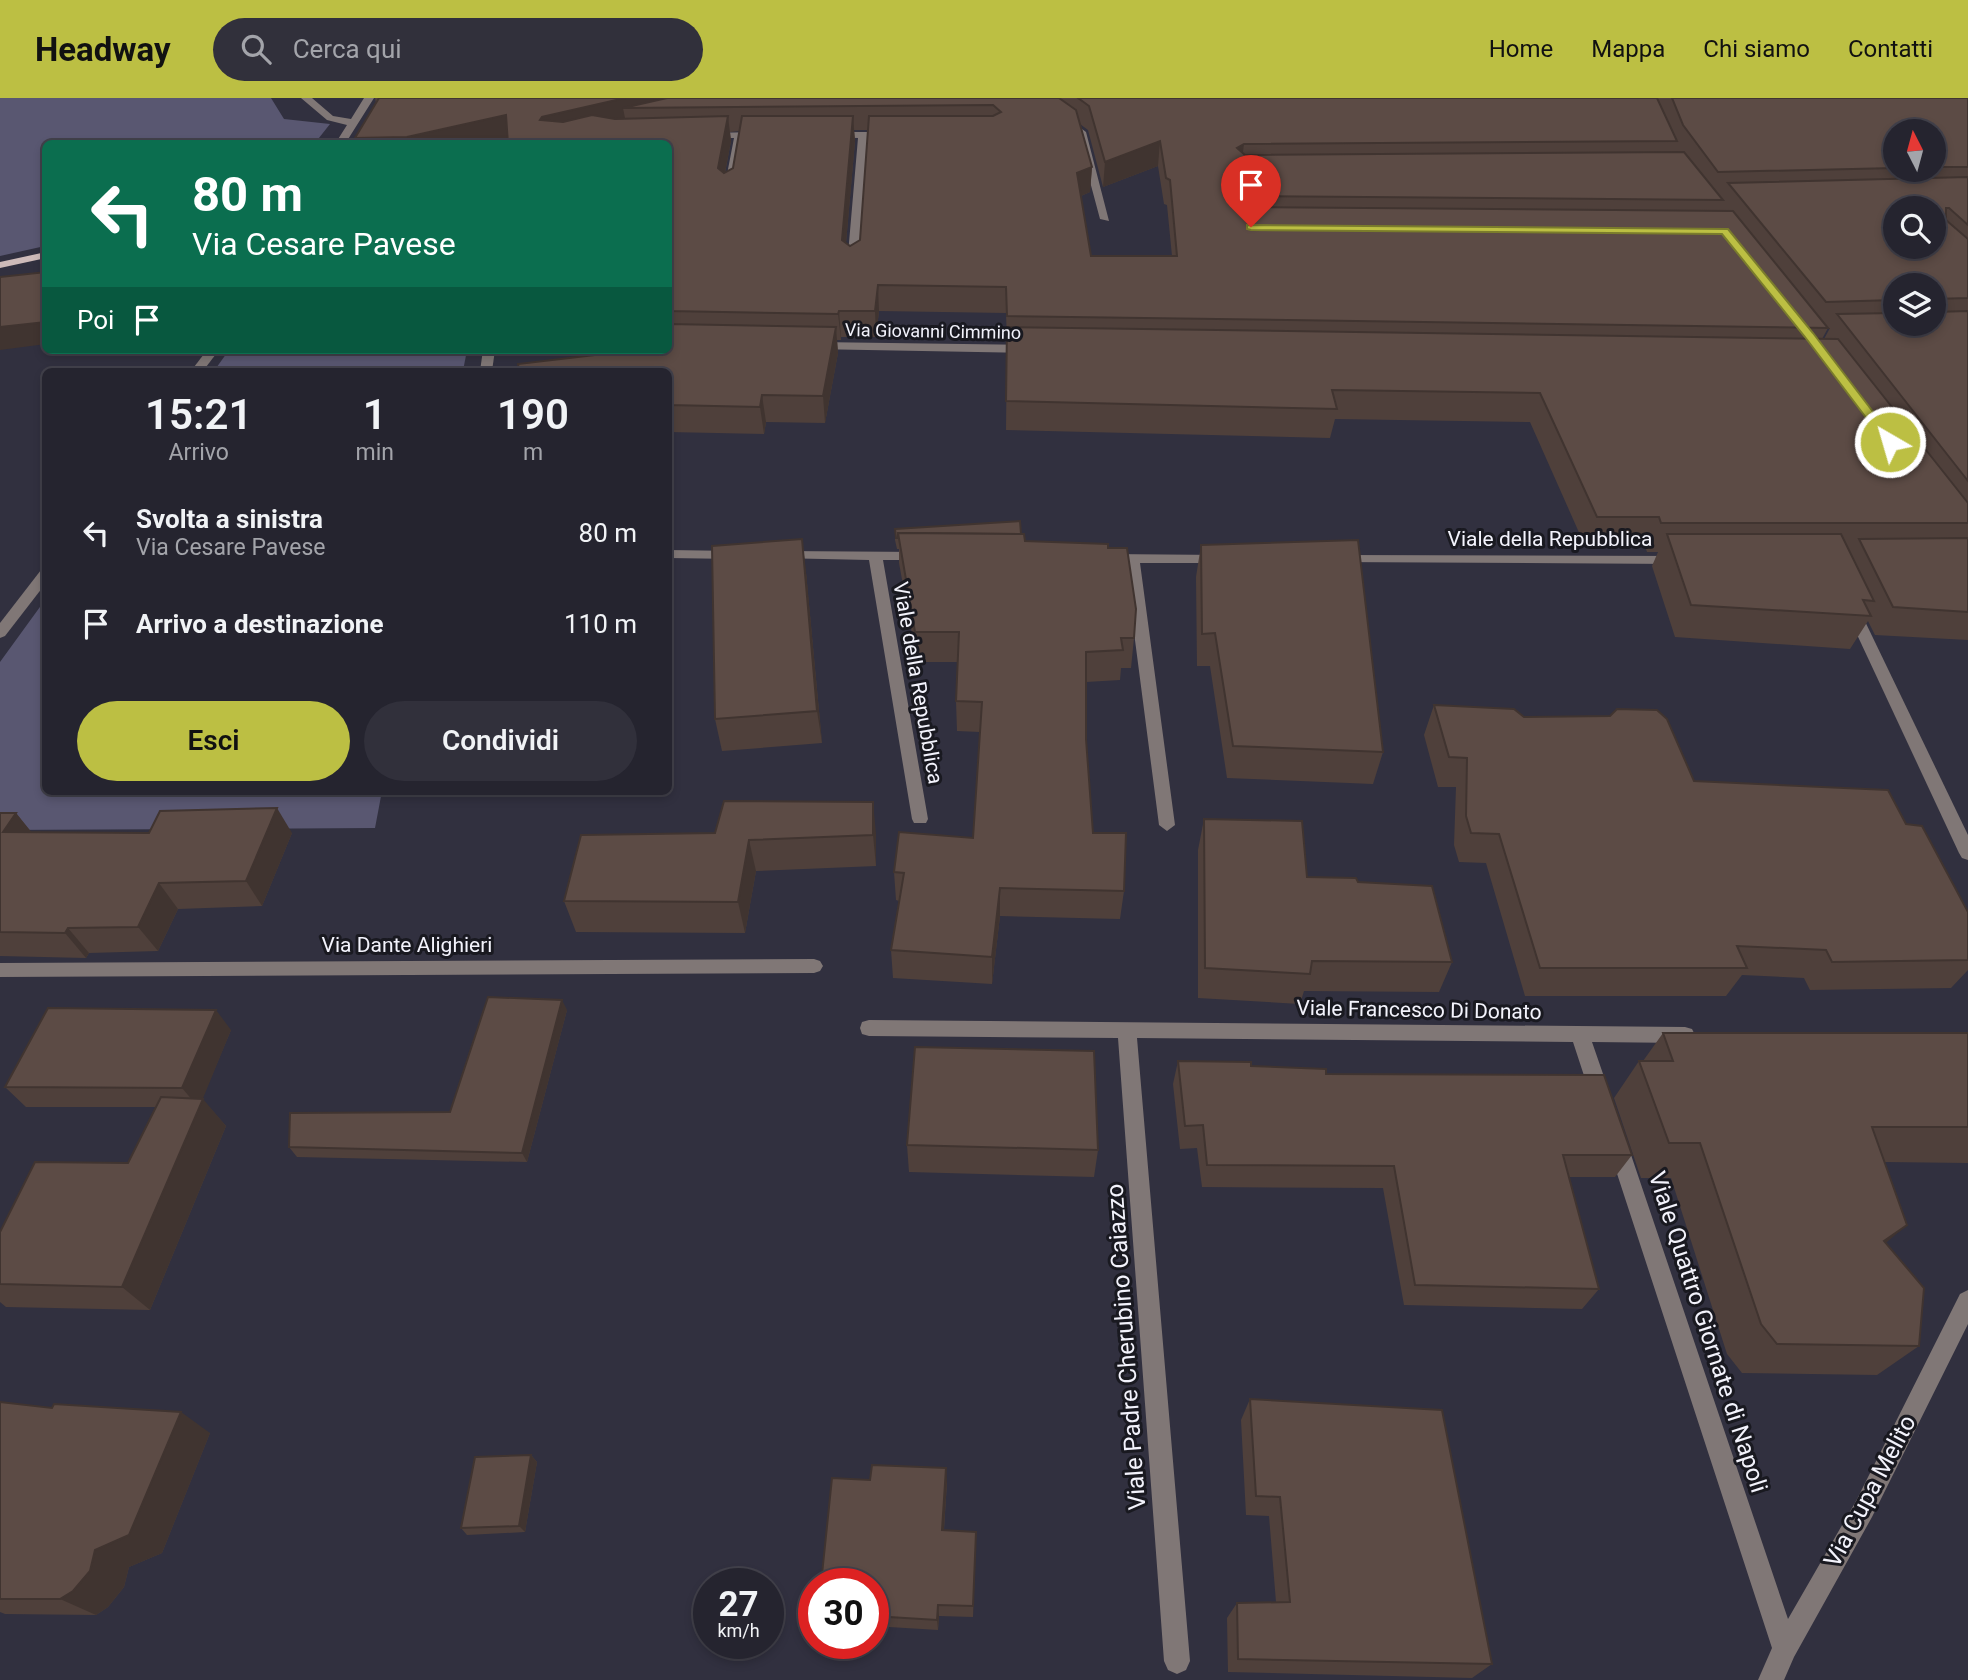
<!DOCTYPE html>
<html lang="it">
<style>
body{margin:0;font-family:Roboto,sans-serif;background:#31303b;color:#f1f3f6;height:100vh;display:flex;flex-direction:column;font-size:26px;white-space:nowrap}
*{box-sizing:border-box;margin:0}
p{font-size:23px;color:#a3a4aa}
.icon{flex:none;width:38px;height:38px;fill:none;stroke:currentColor;stroke-width:2;stroke-linecap:round;stroke-linejoin:round}
.map{position:relative;flex:1;overflow:hidden}
.drawer{position:absolute;left:42px;top:270px;width:630px;height:427px;display:flex;flex-direction:column;background:#25242f;border-radius:10px;box-shadow:0 4px 10px #0003,0 0 0 2px #42414b}
.drawer>*{flex:none}
.hud{position:absolute;left:42px;top:42px;width:630px;height:214px;border-radius:10px;box-shadow:0 4px 10px #0003,0 0 0 2px #42414b;background:#0b6e4f;color:#fff;overflow:hidden}
.needle{width:46px;rotate:354deg}
.buttons{position:absolute;left:1883px;top:21px;display:grid;gap:14px}
.buttons a{display:grid;place-items:center;width:63px;height:63px;border-radius:50%;background:#25242f;box-shadow:0 4px 10px #0003,0 0 0 2px #42414b;font-size:35px}
.speed{position:absolute;left:693px;top:1470px;display:flex;gap:14px;font-size:35px;font-weight:700;text-align:center}
.speed>*{display:grid;place-content:center;width:91px;height:91px;border-radius:50%;background:#25242f;box-shadow:0 4px 10px #0003,0 0 0 2px #42414b;line-height:1}
.speed small{font-size:18px;font-weight:400}
.speed .limit{border:10px solid #d22;background:#fff;color:#111}
.pin{position:absolute;display:grid;place-items:center;width:60px;height:60px;color:#fff;margin:-72px -30px;border-radius:50% 50% 50% 0;rotate:-45deg;box-shadow:0 0 7px #0007}
.pin .icon{rotate:45deg}
.me{position:absolute;width:77px;margin:-38px;rotate:322deg;stroke-linejoin:round;filter:drop-shadow(0 0 5px #0008)}
.turn{display:flex;align-items:center;gap:24px;height:147px;padding:0 35px;font-size:32px}
.turn .icon{width:91px;height:91px;stroke-width:2.5}
.turn b{display:block;font-size:49px;line-height:60px}
.then{display:flex;align-items:center;height:66px;padding:0 35px;background:#0003;gap:14px;font-size:26px}
.eta{display:flex;justify-content:space-evenly;align-items:center;height:119px;text-align:center}
.eta b{font-size:42px;font-weight:600;line-height:49px}
.cta{display:flex;gap:14px;margin-top:auto;padding:14px 35px}
.cta a{flex:1;height:80px;border-radius:42px;background:#bcbf43;color:#111;font-size:28px;font-weight:600;line-height:80px;text-align:center}
.cta a+a{background:#31303b;color:#f1f3f6}
ul{padding:0;list-style:none}
li{display:flex;align-items:center;gap:21px;height:91px;padding:0 35px}
li div{flex:1}
li b{display:block;font-size:26px}
li em{font-style:normal}
header{display:flex;align-items:center;gap:42px;box-sizing:border-box;height:98px;padding:0 35px;background:#bcbf43;color:#111}
header strong{font-size:33px}
nav{display:flex;gap:38px;margin-inline-start:auto;font-size:24px}
.search{width:490px;height:63px;background:#31303b;display:flex;align-items:center;gap:18px;box-sizing:border-box;padding:0 24px;border-radius:38px;color:#a3a4aa;font-size:26px}
.map>svg:first-child{display:block}
.green{fill:#595771}
.lines{fill:none;stroke-linecap:round;stroke-linejoin:round}
.minor{fill:#807776;fill-rule:evenodd}
.major{fill:#cebbb9;fill-rule:evenodd}
.wall{fill:#4f403b;fill-rule:evenodd}
.shaded-wall{fill:#403430}
.building{fill:#5c4b45;stroke:#403430;stroke-width:2;fill-rule:evenodd}
.route{fill:#bcbf43;stroke:#7a7c2c;stroke-width:2}
.labels{text-anchor:middle;dominant-baseline:central;stroke-width:6;stroke-linejoin:round;paint-order:stroke}
.far-street-label{font-size:18px;fill:#f3f3fc;stroke:#191920}
.street-label{font-size:21px;fill:#f3f3fc;stroke:#191920}
.near-street-label{font-size:24px;fill:#f3f3fc;stroke:#191920}
</style>
<header>
<strong>Headway</strong>
<div class="search"><svg class="icon" aria-label="search" viewBox="0 0 24 24"><circle cx="10" cy="10" r="6"/><path d="M15 15l6 6"/></svg>Cerca qui</div>
<nav><a>Home</a><a>Mappa</a><a>Chi siamo</a><a>Contatti</a></nav>
</header>
<div class="map">
<svg width="1968" height="1582" viewBox="0 0 1968 1582">
<rect width="100%" height="100%" fill="#31303f"/>
<g class="green">
<path d="M0,0H271L284,21L330,26L315,45L46,46L45,148L0,158Z"/>
<path d="M229,252H467L463,273H214Z"/>
<path d="M45,502L46,693H382L375,730L0,732V564Z"/>
</g>
<g class="lines">
<g class="minor">
<path d="M301,0H312L333,18L351,21L364,0H374L345,46H335L347,27L327,22Z"/>
<path d="M1030,0H1041L1086,34L1109,123L1100,121L1077,35Z"/>
<path d="M832,34H892L897,37L892,40H868L859,168L853,171L847,168L858,40L829,39V35Z"/>
<path d="M703,35L762,34L767,37L762,40H743L733,94L724,92L734,40H706L703,39Z"/>
<path d="M816,244L1030,247L1036,251L1030,255L812,251V245Z"/>
<path d="M207,252H219L203,273H191Z"/>
<path d="M483,252H495L492,273H480Z"/>
<path d="M668,452L736,453L743,457L736,461L668,460Z"/>
<path d="M782,453L922,454L929,458L922,462H883L928,721L926,725H914L912,721L869,462L777,460L775,457Z"/>
<path d="M1107,456L1223,457L1230,461L1223,465H1140L1175,727L1167,733L1159,727L1125,465L1102,463V457Z"/>
<path d="M1338,457L1678,458L1685,462L1678,466L1333,464L1331,461Z"/>
<path d="M46,471V485L5,538L0,540V525L41,472Z"/>
<path d="M1853,508L1860,513L1968,737V762L1962,760L1959,755L1846,513Z"/>
<path d="M814,861L820,863L823,868L820,873L814,875L0,879V865Z"/>
<path d="M869,922L1685,929L1692,931L1695,937L1692,943L1685,945L1592,944L1611,999L1608,1005L1601,1008L1594,1005L1591,999L1573,944L1137,940L1190,1563L1186,1572L1177,1576L1168,1572L1164,1563L1118,940L869,938L862,936L860,930L862,924Z"/>
<path d="M1617,1036L1624,1039L1627,1045L1788,1521L1856,1403L1960,1196L1968,1192V1226L1872,1419L1794,1559L1784,1582H1758L1772,1550L1607,1045L1610,1039Z"/>
</g>
<path class="major" d="M46,154V160L0,170V164Z"/>
</g>
<g class="wall">
<path d="M375,0H1968V542L1875,537L1868,523L1850,551L1675,539L1652,468L1658,454H1647L1645,448H1585L1530,324L1335,321L1330,340L1006,332L1007,244L1006,215L879,213L876,239H841V242H837L838,255L825,325L766,324L764,336L668,334V46L508,42L492,46H357L355,40L376,5ZM1080,26L1088,32L1103,89L1158,68L1164,106L1167,107L1172,158H1091L1081,98L1090,94L1092,69ZM854,32H868L860,142L850,148L846,145L855,43ZM740,33L733,70L725,75L731,43L730,34ZM1895,33H1934V72H1895ZM1895,187H1934V226H1895ZM1828,230H1830L1824,241H1822Z"/>
<path d="M895,431L1021,436L1025,443L1108,450L1134,540L1131,570H1121L1120,582L1086,584V641L1093,735L1124,793L1120,821L1000,818L992,886L893,880L891,852L899,803L896,802L894,774L973,740L980,634L957,633L956,603L958,564H917L899,465V451H897L895,442Z"/>
<path d="M1201,447L1383,654L1373,686L1227,680L1210,568H1197L1196,479Z"/>
<path d="M806,474L822,645L722,653L715,621Z"/>
<path d="M1434,607L1524,619L1694,683L1906,726L1968,814V872L1951,890L1810,892L1804,880L1742,877L1726,898H1525L1486,765L1459,764L1454,747L1456,689H1438L1424,637Z"/>
<path d="M0,715H16L31,734L292,735L262,808L178,811L158,853L89,855L86,860L0,858Z"/>
<path d="M1204,721L1307,779L1358,784L1452,864L1439,894L1304,893L1300,906L1198,900V752Z"/>
<path d="M715,735L876,736V768L756,773L745,835L576,834L564,803Z"/>
<path d="M567,912L527,1064L297,1059L289,1049L450,1014Z"/>
<path d="M231,932L202,1001L226,1028L150,1212L6,1209L0,1204V1134L128,1065L156,1009H26L5,989Z"/>
<path d="M1663,935H1968V1065L1885,1064L1886,1145L1919,1248L1877,1277L1742,1275L1727,1256L1671,1080H1641L1614,1000L1639,963H1643Z"/>
<path d="M1178,963L1251,968L1326,976L1632,1057L1615,1079H1569L1599,1191L1582,1211L1404,1207L1383,1090L1202,1089L1197,1050L1180,1051L1173,986Z"/>
<path d="M907,1047L1098,1052L1094,1079L909,1074Z"/>
<path d="M1250,1301L1492,1566L1472,1580L1228,1574L1227,1520L1237,1505L1276,1504L1269,1418L1246,1417L1241,1322Z"/>
<path d="M0,1304L210,1335L162,1455L129,1469L124,1489L108,1509L96,1517L5,1516L0,1514Z"/>
<path d="M531,1357L537,1364L525,1434L467,1437L461,1430Z"/>
<path d="M870,1382L947,1384L944,1432L976,1434L973,1519L939,1518L938,1532L873,1528Z"/>
</g>
<g class="shaded-wall">
<path d="M625,0H732L623,10L626,25L547,43L540,22L542,19Z"/>
<path d="M506,17L512,41L492,46H409L407,39Z"/>
<path d="M728,18L731,43L721,95L718,70Z"/>
<path d="M853,18L855,43L844,168L842,142Z"/>
<path d="M1160,43L1158,68L1103,89L1105,64Z"/>
<path d="M1244,46L1241,70L1237,50Z"/>
<path d="M1092,69L1090,94L1076,100L1077,75Z"/>
<path d="M1255,98L1251,123L1247,105Z"/>
<path d="M878,187L879,213L876,239L875,213Z"/>
<path d="M839,213L841,239V242L838,216Z"/>
<path d="M46,224V246L0,252V229Z"/>
<path d="M836,229L838,255L825,325L823,298Z"/>
<path d="M762,297L766,324L764,336L760,309Z"/>
<path d="M802,441L806,474L822,645L817,613Z"/>
<path d="M873,704L876,736V768L873,737Z"/>
<path d="M277,710L292,735L262,808L246,783Z"/>
<path d="M16,715L37,741L3,734Z"/>
<path d="M749,742L756,773L745,835L738,804Z"/>
<path d="M159,785L178,811L158,853L138,829Z"/>
<path d="M1000,790V818L992,886V859Z"/>
<path d="M68,830L89,855L86,860L65,835Z"/>
<path d="M562,902L567,912L527,1064L522,1055Z"/>
<path d="M216,912L231,932L199,1010L182,990Z"/>
<path d="M203,1001L226,1028L150,1212L122,1189Z"/>
<path d="M1907,1127L1868,1160L1884,1143Z"/>
<path d="M181,1314L210,1335L162,1455L129,1469L124,1489L108,1509L96,1517L60,1501L95,1452Z"/>
<path d="M531,1357L537,1364L525,1434L519,1428Z"/>
<path d="M946,1370L947,1384L943,1444L942,1432Z"/>
<path d="M976,1434V1446L973,1519V1508Z"/>
<path d="M938,1507L939,1518L938,1532L937,1522Z"/>
</g>
<g class="building">
<path d="M379,0H625L542,19L540,22L563,24L592,17L615,21L728,18L718,70L724,75L733,70L742,18H853L842,142L850,148L860,142L869,18H993L1001,14L993,7L623,10L667,0H1059L1076,12L1092,69L1077,75L1091,158H1177L1170,82L1166,80L1160,43L1105,64L1089,8L1078,0H1657L1677,43L1244,46L1237,50L1245,57L1684,54L1723,102L1255,98L1247,105L1255,109L1733,113L1828,230L1007,218L1006,189L878,187L875,213H839L838,216L668,213V46H508L506,17L407,39L355,40Z"/>
<path d="M1672,0H1968V69H1934V33H1895V70L1718,74L1683,27Z"/>
<path d="M1968,79V127L1949,110H1946V122L1968,141V200L1934,201V187H1895V202L1826,204L1728,85ZM1895,110H1934V149H1895Z"/>
<path d="M46,174V224L0,229V179Z"/>
<path d="M1968,213V383L1837,216L1895,215V226H1934V214Z"/>
<path d="M668,226L836,229L823,298L762,297L760,309L668,307V273H519L518,266L611,255V252H668Z"/>
<path d="M1007,229L1838,241L1968,405V425H1661L1659,419H1597L1540,295L1332,292L1337,311L1006,303Z"/>
<path d="M1020,423L1021,436L898,435V440H896L895,431Z"/>
<path d="M898,435L1024,436L1025,443L1108,446V450H1127L1136,511L1134,540H1121L1123,552L1086,554V641L1093,735H1126L1124,793L1000,790L992,859L891,852L904,775L894,774L899,734L973,740L982,604L956,603L959,534H915Z"/>
<path d="M1667,436H1841L1874,503L1863,502L1871,518L1691,507Z"/>
<path d="M1968,440V514L1893,509L1859,441Z"/>
<path d="M802,441L817,613L715,621L712,448Z"/>
<path d="M1358,442L1383,654L1233,648L1215,535L1202,536L1201,447Z"/>
<path d="M1434,607L1514,611L1524,619L1610,618L1617,611L1657,612L1667,621L1694,683L1888,692L1906,726L1922,728L1968,814V862L1832,864L1826,852L1737,848L1747,870H1540L1499,736L1471,735L1466,718L1467,660L1449,659Z"/>
<path d="M724,703L873,704V737L749,742L738,804L564,803L581,737L715,735Z"/>
<path d="M277,710L246,783L159,785L138,829L68,830L65,835L0,834V715H16L3,734L149,735L160,713Z"/>
<path d="M1204,721L1302,723L1307,779L1356,780L1358,784L1432,788L1452,864L1312,863L1310,876L1205,870Z"/>
<path d="M488,899L562,902L522,1055L289,1049L290,1015L450,1014Z"/>
<path d="M48,910L216,912L182,990L5,989Z"/>
<path d="M1663,935H1968V1029H1872L1907,1127L1884,1143L1924,1190L1919,1248L1777,1246L1761,1226L1700,1045H1669L1639,963H1673Z"/>
<path d="M915,949L1094,953L1098,1052L907,1047Z"/>
<path d="M1178,963L1251,964V968L1326,971V976L1604,977L1632,1057H1563L1599,1191L1415,1187L1394,1068L1207,1067L1203,1027L1185,1028Z"/>
<path d="M161,999L203,1001L122,1189L0,1186V1134L35,1064L128,1065Z"/>
<path d="M1250,1301L1442,1312L1492,1566L1238,1561L1237,1505L1290,1504L1280,1399L1256,1398Z"/>
<path d="M0,1304L52,1310L54,1306L181,1314L129,1437L95,1452L90,1473L73,1493L60,1501H0Z"/>
<path d="M531,1357L519,1428L461,1430L475,1359Z"/>
<path d="M872,1367L946,1370L942,1432L976,1434L973,1508L938,1507L937,1522L873,1518V1486H821L832,1380L870,1382Z"/>
</g>
<path class="route" d="M1247,127L1728,131L1813,235L1896,344L1886,346L1805,239L1722,136L1251,132L1247,131Z"/>
<g class="labels">
<g class="far-street-label">
<text transform="translate(933 233) rotate(1)">Via Giovanni Cimmino</text>
</g>
<g class="street-label">
<text x="1550" y="441">Viale della Repubblica</text>
<text transform="translate(918 585) rotate(80)">Viale della Repubblica</text>
<text x="407" y="847">Via Dante Alighieri</text>
<text transform="translate(1419 912) rotate(1)">Viale Francesco Di Donato</text>
</g>
<g class="near-street-label">
<text transform="translate(1708 1234) rotate(72)">Viale Quattro Giornate di Napoli</text>
<text transform="translate(1126 1249) rotate(-94)">Viale Padre Cherubino Caiazzo</text>
<text transform="translate(1870 1393) rotate(-62)">Via Cupa Melito</text>
</g>
</g>
</svg>
<div class="buttons">
<a><svg class="needle" viewBox="-14 -14 28 28"><path d="M0-13l5 13h-10z" fill="#e53935"/><path d="M0 13l5-13h-10z" fill="#a3a4aa"/></svg></a>
<a><svg class="icon" aria-label="search" viewBox="0 0 24 24"><circle cx="10" cy="10" r="6"/><path d="M15 15l6 6"/></svg></a>
<a><svg class="icon" aria-label="layers" viewBox="0 0 24 24"><path d="M12 4l9 5-9 5-9-5zM3 14l9 5 9-5"/></svg></a>
</div>
<div class="speed"><div>27<small>km/h</small></div><div class="limit">30</div></div>
<div class="pin" style="left:1251px;top:129px;background:#d93025"><svg class="icon" aria-label="arrive" viewBox="0 0 24 24"><path d="M6 21V4h12l-3 4 3 4H6"/></svg></div>
<svg class="me" style="left:1890px;top:344px" viewBox="-20 -20 40 40"><circle r="17" fill="#bcbf43" stroke="#fff" stroke-width="3"/><path d="M0-11L8 9 0 5-8 9z" fill="#fff"/></svg>
<div class="hud">
<div class="turn"><svg class="icon" aria-label="left" viewBox="0 0 24 24"><path d="M17 20v-9H6M10 6l-5 5 5 5"/></svg><div><b>80 m</b>Via Cesare Pavese</div></div>
<div class="then">Poi<svg class="icon" aria-label="arrive" viewBox="0 0 24 24"><path d="M6 21V4h12l-3 4 3 4H6"/></svg></div>
</div>
<section class="drawer">
<div class="eta">
<div><b>15:21</b><p>Arrivo</p></div>
<div><b>1</b><p>min</p></div>
<div><b>190</b><p>m</p></div>
</div>
<ul>
<li><svg class="icon" aria-label="left" viewBox="0 0 24 24"><path d="M17 20v-9H6M10 6l-5 5 5 5"/></svg><div><b>Svolta a sinistra</b><p>Via Cesare Pavese</p></div><em>80 m</em></li>
<li><svg class="icon" aria-label="arrive" viewBox="0 0 24 24"><path d="M6 21V4h12l-3 4 3 4H6"/></svg><div><b>Arrivo a destinazione</b></div><em>110 m</em></li>
</ul>
<div class="cta"><a>Esci</a><a>Condividi</a></div>
</section>
</div>
